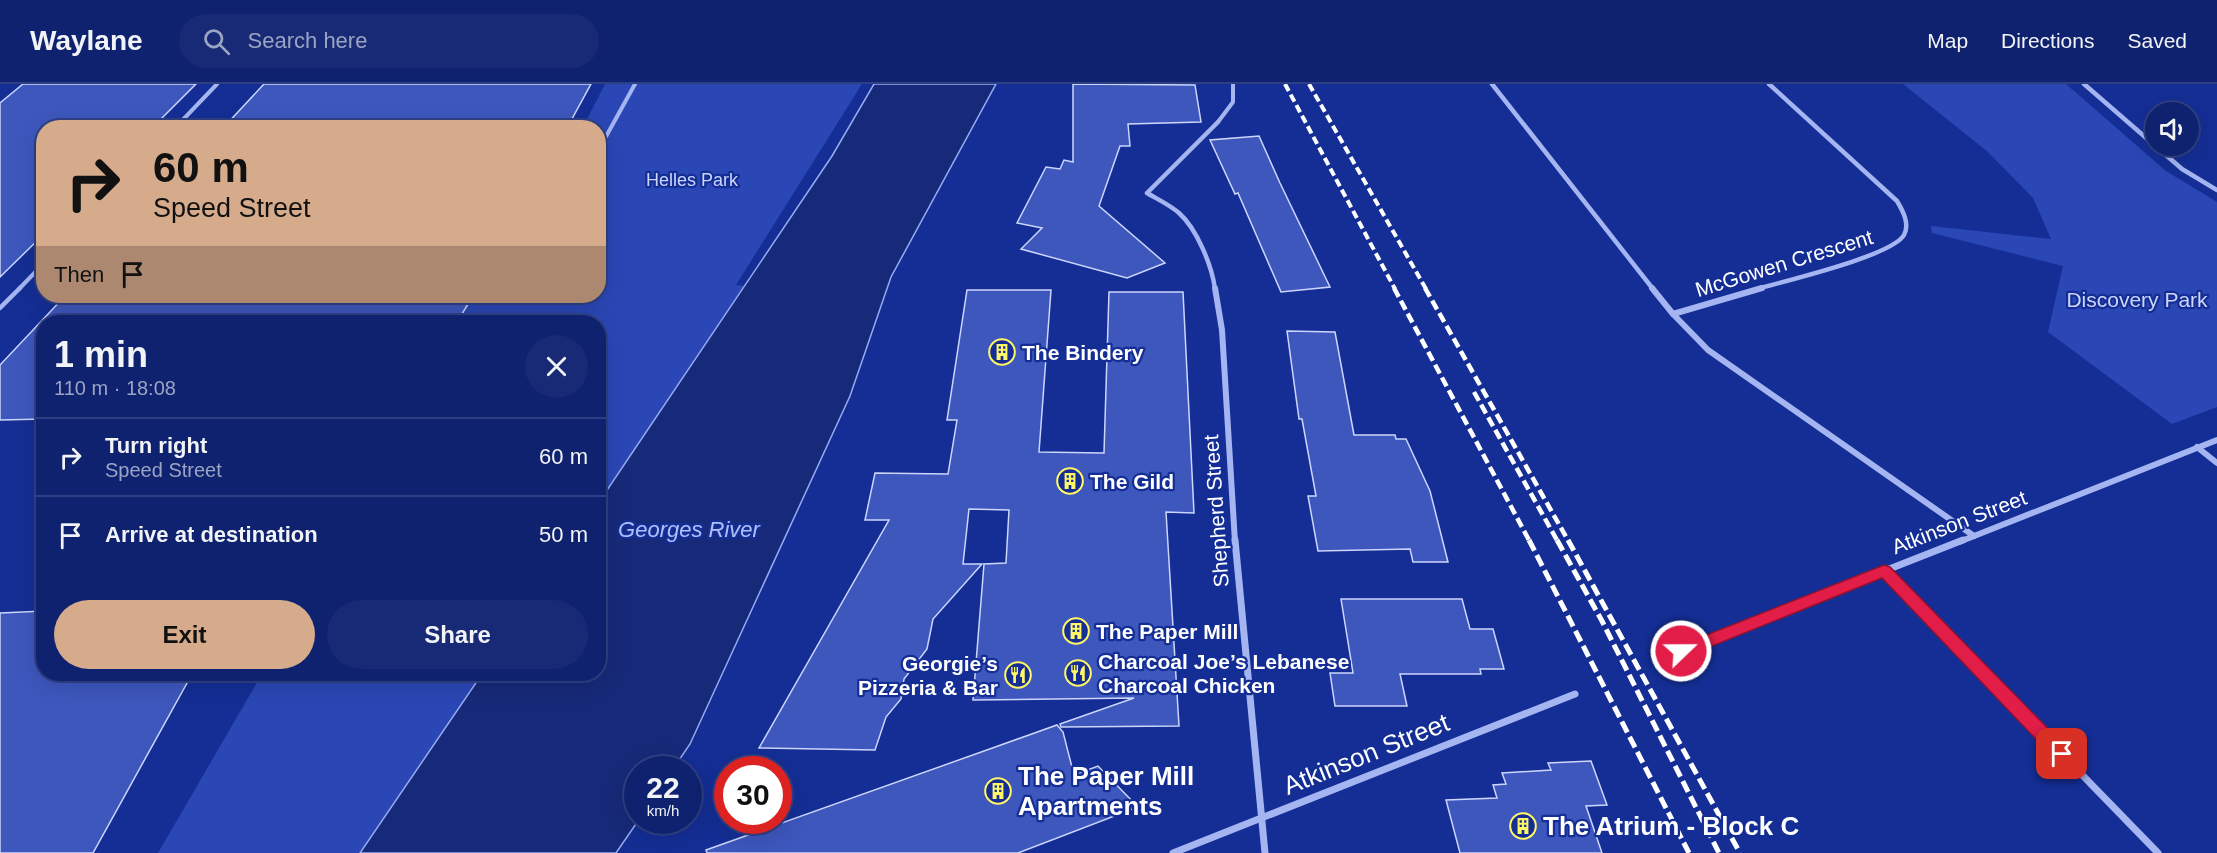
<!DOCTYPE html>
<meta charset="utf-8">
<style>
body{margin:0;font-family:Arial,sans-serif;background:#182a75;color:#f1f3f6;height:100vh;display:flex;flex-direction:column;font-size:22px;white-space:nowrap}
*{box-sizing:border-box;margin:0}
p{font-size:20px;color:#9ba4c3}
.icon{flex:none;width:33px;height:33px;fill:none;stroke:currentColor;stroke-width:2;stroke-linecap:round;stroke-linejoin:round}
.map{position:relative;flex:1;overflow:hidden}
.drawer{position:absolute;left:36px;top:231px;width:570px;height:366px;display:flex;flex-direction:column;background:#0f2270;border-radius:24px;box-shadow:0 6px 24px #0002,0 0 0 2px #2f3f83}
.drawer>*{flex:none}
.guide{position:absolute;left:36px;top:36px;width:570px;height:183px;border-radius:24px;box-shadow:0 6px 24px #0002,0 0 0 2px #2f3f83;background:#d6ab8b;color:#111;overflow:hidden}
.tools{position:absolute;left:2145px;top:18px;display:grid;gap:12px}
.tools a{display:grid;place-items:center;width:54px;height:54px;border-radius:50%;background:#0f2270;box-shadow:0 6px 24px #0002,0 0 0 2px #2f3f83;font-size:30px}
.speed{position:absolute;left:624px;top:672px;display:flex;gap:12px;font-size:30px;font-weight:700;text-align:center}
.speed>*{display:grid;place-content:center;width:78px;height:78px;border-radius:50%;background:#0f2270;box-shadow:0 6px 24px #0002,0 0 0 2px #2f3f83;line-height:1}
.speed small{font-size:15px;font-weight:400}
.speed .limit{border:9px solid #d22;background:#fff;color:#111}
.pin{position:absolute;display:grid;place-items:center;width:51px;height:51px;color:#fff;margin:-26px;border-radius:12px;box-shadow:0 3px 9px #0006}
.me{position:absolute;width:66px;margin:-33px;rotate:68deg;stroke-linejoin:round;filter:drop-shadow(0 0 4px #0008)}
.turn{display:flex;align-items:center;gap:21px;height:126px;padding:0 18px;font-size:27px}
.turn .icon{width:78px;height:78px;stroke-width:2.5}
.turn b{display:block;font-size:42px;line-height:51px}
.then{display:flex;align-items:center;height:57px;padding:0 18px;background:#0003;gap:12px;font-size:22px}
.round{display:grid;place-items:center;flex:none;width:63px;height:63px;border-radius:32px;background:#182a75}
.head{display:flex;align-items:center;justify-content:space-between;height:102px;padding:0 18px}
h1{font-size:36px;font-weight:700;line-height:45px}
.action{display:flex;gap:12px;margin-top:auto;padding:12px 18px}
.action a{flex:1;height:69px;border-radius:36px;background:#d6ab8b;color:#111;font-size:24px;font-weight:700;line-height:69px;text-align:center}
.action a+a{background:#182a75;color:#f1f3f6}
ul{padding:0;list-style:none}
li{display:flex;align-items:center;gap:18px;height:78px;padding:0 18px;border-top:2px solid #2f3f83}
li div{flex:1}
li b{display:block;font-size:22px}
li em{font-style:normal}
header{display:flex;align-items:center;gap:36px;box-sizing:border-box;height:84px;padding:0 30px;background:#0f2270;border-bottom:2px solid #2f3f83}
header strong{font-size:28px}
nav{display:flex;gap:33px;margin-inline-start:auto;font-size:21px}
.search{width:420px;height:54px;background:#182a75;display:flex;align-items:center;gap:15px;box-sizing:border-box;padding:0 21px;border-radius:33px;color:#9ba4c3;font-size:22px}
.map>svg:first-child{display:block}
.green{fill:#2a47b5}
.water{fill:#172a79;stroke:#96acf5;stroke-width:1.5}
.building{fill:#3d57bd;stroke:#ccd6fc;stroke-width:1.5}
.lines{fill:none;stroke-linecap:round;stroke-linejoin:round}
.lane-far1{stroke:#a4b5f2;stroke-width:4}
.lane{stroke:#a4b5f2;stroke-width:4.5}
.street-far2{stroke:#a4b5f2;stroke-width:4.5}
.street-far1{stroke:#a4b5f2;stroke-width:6}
.street{stroke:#a4b5f2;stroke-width:7}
.rail-far2{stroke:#fff;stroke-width:4;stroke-dasharray:8 4;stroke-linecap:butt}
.rail-far1{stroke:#fff;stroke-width:4.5;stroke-dasharray:10 4.5;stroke-linecap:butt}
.rail{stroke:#fff;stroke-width:5;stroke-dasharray:12 5;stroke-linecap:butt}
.route{fill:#e11d48;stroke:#92132f;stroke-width:1.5}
.labels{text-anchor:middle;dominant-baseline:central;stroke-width:4.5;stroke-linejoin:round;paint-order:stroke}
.far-park-label{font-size:18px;fill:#ccd6fc;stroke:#142e95}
.street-label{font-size:21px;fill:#fff;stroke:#142e95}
.park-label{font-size:21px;fill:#ccd6fc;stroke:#142e95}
.poi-label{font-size:21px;font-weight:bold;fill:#fff;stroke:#142e95;text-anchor:start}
.water-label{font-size:22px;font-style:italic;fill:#b0c0f9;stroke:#142e95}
.near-street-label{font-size:26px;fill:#fff;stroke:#142e95}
.near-poi-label{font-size:26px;font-weight:bold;fill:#fff;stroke:#142e95;text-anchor:start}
</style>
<header>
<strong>Waylane</strong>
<div class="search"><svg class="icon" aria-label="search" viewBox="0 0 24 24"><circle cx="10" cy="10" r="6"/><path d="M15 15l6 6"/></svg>Search here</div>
<nav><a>Map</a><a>Directions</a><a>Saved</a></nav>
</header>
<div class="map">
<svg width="2217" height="769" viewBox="0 0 2217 769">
<rect width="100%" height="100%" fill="#142e95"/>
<g class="green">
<path d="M605,0H862L736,201L744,202L599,418L598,238H457L473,212H598V44L583,43Z"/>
<path d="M1903,0H2066L2166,87L2217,118V323L2172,340L2048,248L2063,182L1932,149L1931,142L2051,155L2033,114L1988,68Z"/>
<path d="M262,590H482L360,769H158Z"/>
</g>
<path class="water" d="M874,0H996L891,193L850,312L690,660L673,685L638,686V737L616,769H360L482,590H598L599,418L832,72Z"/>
<g class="building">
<path d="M23,0H196L152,44H44V150L0,193V19Z"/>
<path d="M264,0H591L567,44H223Z"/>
<path d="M1073,0L1195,1L1201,38L1128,40L1130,62H1120L1099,122L1165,179L1127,194L1021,165L1042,144L1017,139L1046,83L1060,85L1064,76L1073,78Z"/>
<path d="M1259,52L1280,99L1330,203L1281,208L1238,109L1235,110L1210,56Z"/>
<path d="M967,206H1051L1039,368L1104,369L1109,208H1183L1194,429L1166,428L1179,642L1061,643L1060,640L1134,614L973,616L984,480L1006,479L1009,426L969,425L963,480H982L933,535L927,565L904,595L901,615L886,633L875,666L759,664L889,436H865L875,389L948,390L957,336H947Z"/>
<path d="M65,212H473L457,238H44V335L0,336V281Z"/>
<path d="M1287,247L1335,248L1354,351H1395L1396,355H1406L1430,407L1448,478H1413L1410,465L1318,467L1308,412H1316L1302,335H1299Z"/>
<path d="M1341,515H1462L1470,545H1493L1504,585H1480L1481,590H1400L1407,622H1335L1330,589H1353Z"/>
<path d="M44,527V590H192L93,769H0V529Z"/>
<path d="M1057,641L1063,648L1074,691L1098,682L1138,723L1018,769H707L706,766Z"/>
<path d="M1591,677L1607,721L1586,722L1602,769H1460L1446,716L1497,714L1493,701L1506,700L1502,689L1551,686L1548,679Z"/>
</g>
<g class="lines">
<g class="lane-far1">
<path d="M1218,38L1233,18V0"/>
<path d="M175,44L217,0"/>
<path d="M598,67L635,0"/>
<path d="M19,205L44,179"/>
</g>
<path class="lane" d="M0,224L20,204"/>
<g class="street-far2">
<path d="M1492,0L1653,205"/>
<path d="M2084,0L2182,85L2217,106"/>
<path d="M1215,205C1212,182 1197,145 1179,129C1170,121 1157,115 1147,109L1218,38"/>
<path d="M1757,205C1784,197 1892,172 1904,151C1910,140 1903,127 1897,117L1769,0"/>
</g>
<g class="street-far1">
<path d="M1215,204L1222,246L1235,458"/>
<path d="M1652,204L1673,230L1708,266L1974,452"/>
<path d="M1673,230L1762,204"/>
<path d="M2197,363L2217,379"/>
<path d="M1959,458L2217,356"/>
</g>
<g class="street">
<path d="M1235,456L1265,769"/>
<path d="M1884,487L2158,769"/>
<path d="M1681,567L1963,456"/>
<path d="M1173,769L1575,610"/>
</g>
<g class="rail-far2">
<path d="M1285,0L1395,205"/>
<path d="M1309,0L1426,205"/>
</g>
<g class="rail-far1">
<path d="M1394,204L1530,458"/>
<path d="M1425,204L1569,458"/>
<path d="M1474,308L1558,458"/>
</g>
<g class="rail">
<path d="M1529,456L1689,769"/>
<path d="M1557,456L1602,537L1719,769"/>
<path d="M1568,456L1740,769"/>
</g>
</g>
<path class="route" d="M1884,481L1890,483L2068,665L2070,670L2068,676L2062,678L2056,676L1882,494L1687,572L1681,574L1676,572L1673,567L1676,563Z"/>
<defs>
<g id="building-ring" transform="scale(1.35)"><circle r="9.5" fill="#142e95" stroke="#fff765" stroke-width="1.5"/><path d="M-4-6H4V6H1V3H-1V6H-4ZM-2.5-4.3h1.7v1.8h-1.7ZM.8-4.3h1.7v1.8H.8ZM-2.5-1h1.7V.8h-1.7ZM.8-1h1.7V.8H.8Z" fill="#fff765"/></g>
<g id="restaurant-ring" transform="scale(1.35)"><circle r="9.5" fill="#142e95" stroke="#fff765" stroke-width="1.5"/><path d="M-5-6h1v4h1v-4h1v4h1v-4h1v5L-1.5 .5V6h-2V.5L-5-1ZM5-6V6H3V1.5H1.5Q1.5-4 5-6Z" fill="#fff765"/></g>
</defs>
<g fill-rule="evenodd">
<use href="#building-ring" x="1002" y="268"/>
<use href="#building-ring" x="1070" y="397"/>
<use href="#building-ring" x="1076" y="547"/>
<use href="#restaurant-ring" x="1078" y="589"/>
<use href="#restaurant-ring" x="1018" y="591"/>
<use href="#building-ring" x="998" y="707"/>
<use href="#building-ring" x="1523" y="742"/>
</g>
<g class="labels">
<g class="far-park-label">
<text x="692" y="96">Helles Park</text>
</g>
<g class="street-label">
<text transform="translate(1784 179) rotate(-17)">McGowen Crescent</text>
<text transform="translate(1216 427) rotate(-94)">Shepherd Street</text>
<text transform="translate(1959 438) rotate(-21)">Atkinson Street</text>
</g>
<g class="park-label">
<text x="2137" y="215">Discovery Park</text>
</g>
<g class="poi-label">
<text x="1022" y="268">The Bindery</text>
<text x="1090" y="397">The Gild</text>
<text x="1096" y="547">The Paper Mill</text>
<text x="1098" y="577">Charcoal Joe’s Lebanese<tspan x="1098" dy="24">Charcoal Chicken</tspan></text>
<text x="998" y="579" text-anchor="end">Georgie’s<tspan x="998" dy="24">Pizzeria &amp; Bar</tspan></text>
</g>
<g class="water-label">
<text x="689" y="445">Georges River</text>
</g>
<g class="near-street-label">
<text transform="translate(1366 670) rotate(-22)">Atkinson Street</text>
</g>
<g class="near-poi-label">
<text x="1018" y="692">The Paper Mill<tspan x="1018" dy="30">Apartments</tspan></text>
<text x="1543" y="742">The Atrium - Block C</text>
</g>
</g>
</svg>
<div class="tools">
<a><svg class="icon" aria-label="sound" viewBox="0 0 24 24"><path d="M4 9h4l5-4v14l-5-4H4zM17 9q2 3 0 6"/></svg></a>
</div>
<div class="speed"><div>22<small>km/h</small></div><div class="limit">30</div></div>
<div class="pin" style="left:2062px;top:670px;background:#d93025"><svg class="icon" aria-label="arrive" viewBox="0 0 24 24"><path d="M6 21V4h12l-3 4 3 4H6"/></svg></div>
<svg class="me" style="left:1681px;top:567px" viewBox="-20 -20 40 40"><circle r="17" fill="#e11d48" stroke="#fff" stroke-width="3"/><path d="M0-11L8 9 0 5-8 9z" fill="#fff"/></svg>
<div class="guide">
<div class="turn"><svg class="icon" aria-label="right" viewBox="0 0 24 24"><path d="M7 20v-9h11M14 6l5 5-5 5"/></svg><div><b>60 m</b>Speed Street</div></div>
<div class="then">Then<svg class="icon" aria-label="arrive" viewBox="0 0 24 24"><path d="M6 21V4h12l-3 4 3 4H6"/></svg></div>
</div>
<section class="drawer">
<div class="head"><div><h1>1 min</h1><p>110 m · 18:08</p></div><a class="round"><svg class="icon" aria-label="close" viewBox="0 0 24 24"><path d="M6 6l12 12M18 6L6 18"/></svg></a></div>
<ul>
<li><svg class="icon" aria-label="right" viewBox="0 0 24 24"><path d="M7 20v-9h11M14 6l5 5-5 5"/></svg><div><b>Turn right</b><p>Speed Street</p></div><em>60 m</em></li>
<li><svg class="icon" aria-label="arrive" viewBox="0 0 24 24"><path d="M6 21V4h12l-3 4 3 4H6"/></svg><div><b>Arrive at destination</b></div><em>50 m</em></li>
</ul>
<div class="action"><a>Exit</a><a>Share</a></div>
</section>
</div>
